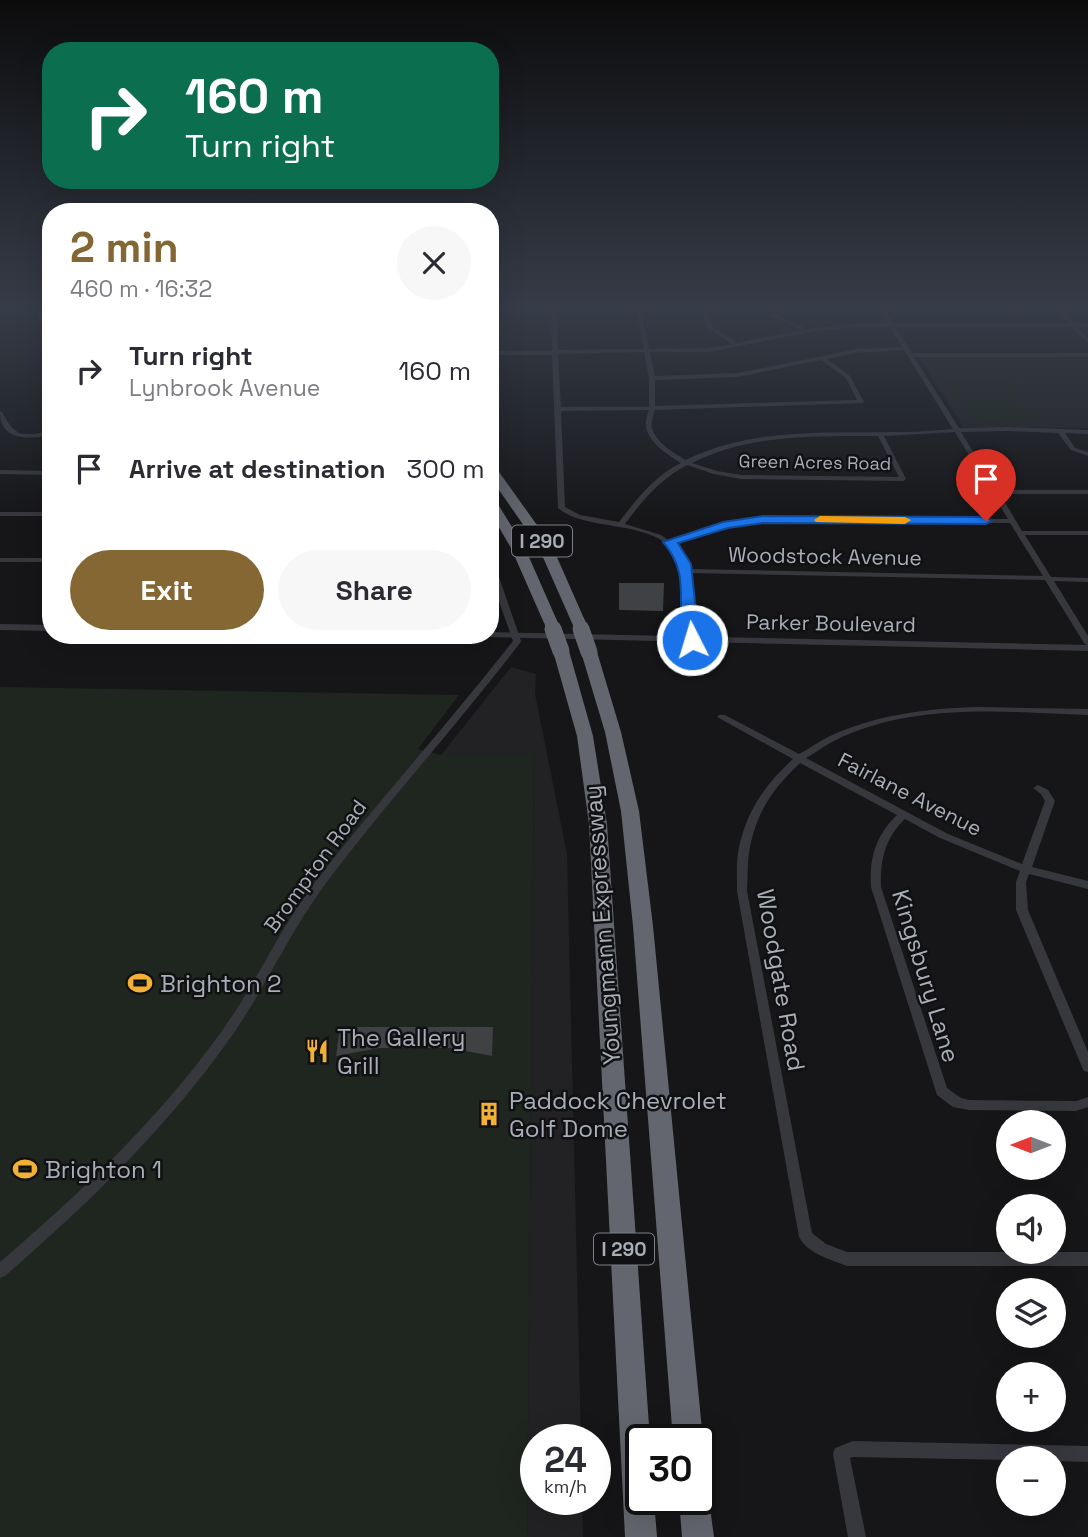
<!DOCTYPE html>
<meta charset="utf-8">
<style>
body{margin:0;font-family:"Space Grotesk",sans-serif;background:#f7f7f7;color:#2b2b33;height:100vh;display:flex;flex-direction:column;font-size:26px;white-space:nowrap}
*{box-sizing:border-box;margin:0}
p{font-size:23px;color:#7c7c81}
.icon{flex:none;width:38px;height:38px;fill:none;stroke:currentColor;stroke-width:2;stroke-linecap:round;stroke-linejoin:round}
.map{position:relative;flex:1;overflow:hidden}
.sheet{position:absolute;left:42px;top:203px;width:457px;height:441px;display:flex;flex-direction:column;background:#fff;border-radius:28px;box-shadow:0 7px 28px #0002}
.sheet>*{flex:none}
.top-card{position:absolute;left:42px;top:42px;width:457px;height:147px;border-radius:28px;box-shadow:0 7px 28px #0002;background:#0b6e4f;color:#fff;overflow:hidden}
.needle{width:46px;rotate:270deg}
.tools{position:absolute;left:996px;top:1110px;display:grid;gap:14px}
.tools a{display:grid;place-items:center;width:70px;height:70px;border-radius:50%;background:#fff;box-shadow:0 7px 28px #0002;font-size:35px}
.speed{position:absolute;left:520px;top:1424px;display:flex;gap:14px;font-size:35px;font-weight:700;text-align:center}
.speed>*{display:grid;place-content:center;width:91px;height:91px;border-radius:50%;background:#fff;box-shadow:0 7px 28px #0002;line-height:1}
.speed small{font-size:18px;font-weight:400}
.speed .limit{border:4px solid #111;border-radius:10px;background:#fff;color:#111}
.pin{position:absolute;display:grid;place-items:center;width:60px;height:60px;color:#fff;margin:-72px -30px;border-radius:50% 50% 50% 0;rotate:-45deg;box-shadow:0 0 7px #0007}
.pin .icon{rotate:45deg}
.me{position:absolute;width:77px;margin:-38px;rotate:355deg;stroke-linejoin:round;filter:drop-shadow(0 0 5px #0008)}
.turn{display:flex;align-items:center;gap:24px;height:147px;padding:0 28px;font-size:32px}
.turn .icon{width:91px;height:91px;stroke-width:2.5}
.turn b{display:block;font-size:49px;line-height:60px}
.round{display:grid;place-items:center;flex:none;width:74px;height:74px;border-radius:37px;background:#f7f7f7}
.head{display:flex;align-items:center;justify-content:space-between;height:119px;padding:0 28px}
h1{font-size:42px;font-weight:600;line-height:52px;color:#856733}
.button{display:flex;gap:14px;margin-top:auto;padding:14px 28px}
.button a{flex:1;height:80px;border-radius:42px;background:#856733;color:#fff;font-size:28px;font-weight:600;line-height:80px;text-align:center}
.button a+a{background:#f7f7f7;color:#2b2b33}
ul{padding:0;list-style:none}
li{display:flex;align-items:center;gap:21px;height:98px;padding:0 28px}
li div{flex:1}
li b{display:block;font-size:26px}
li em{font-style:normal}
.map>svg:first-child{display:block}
.built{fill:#222225}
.green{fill:#1e261f}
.building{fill:#404145}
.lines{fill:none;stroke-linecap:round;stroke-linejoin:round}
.minor{fill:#37383d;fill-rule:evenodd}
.tertiary{fill:#37383d;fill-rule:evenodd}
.motorway{fill:#63666e;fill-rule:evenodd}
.motorway-bridge-far1{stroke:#63666e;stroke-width:13}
.motorway-bridge{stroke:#63666e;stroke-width:17}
.route{fill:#1a73e8;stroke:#114b97;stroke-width:2}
.slow{fill:#f59e0b}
.labels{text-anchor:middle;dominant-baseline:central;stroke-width:5;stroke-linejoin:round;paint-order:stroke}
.far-street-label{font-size:18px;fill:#a8adb8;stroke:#111113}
.shield{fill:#111113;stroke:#7b7e86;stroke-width:2}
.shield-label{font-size:19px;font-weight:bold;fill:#a8adb8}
.street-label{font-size:21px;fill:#a8adb8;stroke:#111113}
.near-street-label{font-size:24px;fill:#a8adb8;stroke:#111113}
.near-poi-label{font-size:24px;fill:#a8adb8;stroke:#111113;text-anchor:start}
</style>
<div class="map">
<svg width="1088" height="1537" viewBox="0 0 1088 1537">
<rect width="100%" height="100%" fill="#161618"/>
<g class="built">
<path d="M919,357L1088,358V428L963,427Z"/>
<path d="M511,667L536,674L535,694L567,854L581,1440H536V1500H582L583,1537H527L534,756L441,755Z"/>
</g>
<g class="green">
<path d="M945,381H1004L1034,421L971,420Z"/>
<path d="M0,687L459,695L418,749L441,755H534L527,1537H0Z"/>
</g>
<g class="building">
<path d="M619,583H664L663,611L619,610Z"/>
<path d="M340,1027H493L492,1056L450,1048H379L336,1056Z"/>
</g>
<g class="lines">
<g class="minor">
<path d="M32,306H37L51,333V340L48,338Z"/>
<path d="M551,306H556L558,350L644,349L636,306H641L649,349L709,348L732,344L708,328L699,306H704L712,326L737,343L801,330L770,316V314L772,313L807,329L860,323H888L878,306H882L893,323H1069L1053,306H1058L1074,323H1088V327H1077L1088,338V343L1071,327H895L912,353H1088V357H914L959,428L1008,427L1088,430V434L1065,433L1075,448L1088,452V456L1071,450L1058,433L1008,431L961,432L997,490H1088V494H1000L1022,531H1088V535H1025L1051,577L1088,578V582L1054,581L1088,636V646L1084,643L1045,580L690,573L696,640L695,642H689C682,616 689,587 679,561C662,517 588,534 558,508L552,355H490V351H552ZM860,327H890L902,347L857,349L738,373L655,376L650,352H709L816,331ZM904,350L953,429C936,430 920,432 904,432C831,433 753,427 686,460C674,453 656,443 652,428C651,422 653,416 655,410L863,403L864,402L850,376L827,359L857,353ZM644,352L649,378V407H561L558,354ZM821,360L846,378L857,400L655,406V380L738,377ZM649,410C647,415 645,422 646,427C649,443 668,455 681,463C654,476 637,499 619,522L580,515L565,507L561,411ZM955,432L1008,519L763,518L727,522L668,540L661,535L625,524C643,500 660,479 687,465L714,474L741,479L903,481L906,479L884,436ZM878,436L899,477L741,475L717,471L692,463C749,434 816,436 878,436ZM763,522L1010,523L1043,576L689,569L685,557L673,543L728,526Z"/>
<path d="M0,411L2,412C16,439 23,436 51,431V435C29,439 0,442 0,411Z"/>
<path d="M0,470L51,471V475L0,474Z"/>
<rect x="0" y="512" width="51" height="4"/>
<rect x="0" y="558" width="51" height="4"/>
<path d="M490,570H493L499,577L521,641L520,643C456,727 384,805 321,890C288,936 265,988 233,1034C169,1126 89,1203 5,1276L0,1278V1262C83,1191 163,1115 226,1025C258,979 281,927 315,882C379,800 449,723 513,641L490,576Z"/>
<path d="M979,707L1088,709V715C1004,712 912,702 834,741C824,746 815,753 806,758L948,834L1022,864L1045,801L1041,794L1033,788L1038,785L1048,790L1055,801L1032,867L1088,881V889L1029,874L1026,882L1028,910L1088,1052V1072L1084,1071L1082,1067L1016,910V882L1020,871L940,838L905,819C885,838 880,860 881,887L947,1088L961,1098L969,1100L1076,1101L1088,1097V1107L1076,1111L969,1110L953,1107L937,1095L871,887C869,858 876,835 897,815L800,763C773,789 758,809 750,847C747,861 748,877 747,891L812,1233L826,1244L847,1252H1088V1266H847C830,1259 808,1254 799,1237L737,891C737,877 736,861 739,847C748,808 765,785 793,759L717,717L719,715H725L799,754C809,749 818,742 828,737C874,715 928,708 979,707Z"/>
<path d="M853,1441L1088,1446V1462L1054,1461V1458H1008V1460L853,1457L850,1458L866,1537H848L833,1454L835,1448Z"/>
</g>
<g class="tertiary">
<path d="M0,624L51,625V631L0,630Z"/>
<path d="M490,632L1088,645V651L486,637L485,635H490Z"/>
</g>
<g class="motorway">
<path d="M490,464L494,465L552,546L586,623L584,626L579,627L572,623L538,546L490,477Z"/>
<path d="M490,497L496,501L525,548L558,623L556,626L551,627L544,623L511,548L490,512Z"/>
<path d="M561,646L569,651L593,736L607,824L650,1440H640V1500H654L657,1537H625L589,824L577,736L553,651Z"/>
<path d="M589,647L597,652L621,732L639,811L653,926L703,1440L700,1447V1440H673L633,926L621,811L605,732L581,652Z"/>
<path d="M700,1487L705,1489L709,1500L714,1537H682L679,1500H700Z"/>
</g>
<g class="motorway-bridge-far1">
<path d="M551,623L554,631"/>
<path d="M579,623L582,631"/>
</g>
<g class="motorway-bridge">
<path d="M553,629L561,651"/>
<path d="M581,629L589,652"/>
</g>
</g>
<linearGradient id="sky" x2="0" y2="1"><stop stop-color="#0c0c0d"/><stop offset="0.59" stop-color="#363c48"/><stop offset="1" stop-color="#363c48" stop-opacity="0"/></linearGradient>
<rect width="1088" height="521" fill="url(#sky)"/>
<path class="route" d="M763,516L986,517L992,521L986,524L763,523L728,528L678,543L691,564L699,640L697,643H687C672,607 694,578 663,542L723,522Z"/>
<path class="slow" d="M820,516L905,517L911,520L905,524L816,522L814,520Z"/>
<defs>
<g id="stadium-bare" transform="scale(1.89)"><path d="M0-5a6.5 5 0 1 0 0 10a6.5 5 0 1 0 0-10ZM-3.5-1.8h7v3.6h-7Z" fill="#f2b134" stroke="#111113" stroke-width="2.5" paint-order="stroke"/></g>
<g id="restaurant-bare" transform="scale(1.89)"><path d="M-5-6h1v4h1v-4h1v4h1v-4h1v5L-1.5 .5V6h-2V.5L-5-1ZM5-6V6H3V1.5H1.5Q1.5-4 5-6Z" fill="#f2b134" stroke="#111113" stroke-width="2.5" paint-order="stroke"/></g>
<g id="building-bare" transform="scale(1.89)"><path d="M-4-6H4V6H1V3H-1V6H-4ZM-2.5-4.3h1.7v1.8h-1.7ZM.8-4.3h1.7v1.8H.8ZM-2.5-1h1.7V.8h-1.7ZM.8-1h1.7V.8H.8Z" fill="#f2b134" stroke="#111113" stroke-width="2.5" paint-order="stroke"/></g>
</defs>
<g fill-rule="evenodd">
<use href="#stadium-bare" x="140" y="983"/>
<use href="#restaurant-bare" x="317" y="1051"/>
<use href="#building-bare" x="489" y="1114"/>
<use href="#stadium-bare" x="25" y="1169"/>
</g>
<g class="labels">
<g class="far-street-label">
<text transform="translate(815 462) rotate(1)">Green Acres Road</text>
</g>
<g class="shield">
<rect x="512" y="525.5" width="60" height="31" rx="5"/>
<rect x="594" y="1233.5" width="60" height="31" rx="5"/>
</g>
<g class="shield-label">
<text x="542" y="541">I 290</text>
<text x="624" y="1249">I 290</text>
</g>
<g class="street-label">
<text transform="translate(825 556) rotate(1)">Woodstock Avenue</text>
<text transform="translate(831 623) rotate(1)">Parker Boulevard</text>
<text transform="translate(910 794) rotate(27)">Fairlane Avenue</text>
<text transform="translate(315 866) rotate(-54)">Brompton Road</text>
</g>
<g class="near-street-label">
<text transform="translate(602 925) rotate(-94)">Youngmann Expressway</text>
<text transform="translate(926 976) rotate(73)">Kingsbury Lane</text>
<text transform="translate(781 980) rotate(80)">Woodgate Road</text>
</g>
<g class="near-poi-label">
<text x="160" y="983">Brighton 2</text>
<text x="337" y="1037">The Gallery<tspan x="337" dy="28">Grill</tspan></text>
<text x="509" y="1100">Paddock Chevrolet<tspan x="509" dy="28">Golf Dome</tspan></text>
<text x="45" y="1169">Brighton 1</text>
</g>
</g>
</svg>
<div class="tools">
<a><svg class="needle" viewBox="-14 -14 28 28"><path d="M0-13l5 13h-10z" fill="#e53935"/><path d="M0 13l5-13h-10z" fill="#7c7c81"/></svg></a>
<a><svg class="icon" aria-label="sound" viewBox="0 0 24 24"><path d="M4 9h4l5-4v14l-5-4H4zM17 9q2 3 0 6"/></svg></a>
<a><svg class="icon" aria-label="layers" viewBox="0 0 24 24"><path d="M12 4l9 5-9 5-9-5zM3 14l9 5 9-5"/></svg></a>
<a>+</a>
<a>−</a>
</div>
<div class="speed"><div>24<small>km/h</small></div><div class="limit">30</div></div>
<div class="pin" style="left:986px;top:521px;background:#d93025"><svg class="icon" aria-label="arrive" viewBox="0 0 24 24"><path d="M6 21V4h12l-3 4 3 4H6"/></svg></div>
<svg class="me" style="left:692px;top:640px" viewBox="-20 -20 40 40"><circle r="17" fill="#1a73e8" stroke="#fff" stroke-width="3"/><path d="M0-11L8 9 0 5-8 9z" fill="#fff"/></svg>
<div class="top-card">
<div class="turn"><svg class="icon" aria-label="right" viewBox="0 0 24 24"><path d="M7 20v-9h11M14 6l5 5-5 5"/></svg><div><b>160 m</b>Turn right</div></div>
</div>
<section class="sheet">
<div class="head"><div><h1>2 min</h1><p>460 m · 16:32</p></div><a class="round"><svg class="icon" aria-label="close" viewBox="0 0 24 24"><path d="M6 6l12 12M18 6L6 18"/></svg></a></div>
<ul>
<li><svg class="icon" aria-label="right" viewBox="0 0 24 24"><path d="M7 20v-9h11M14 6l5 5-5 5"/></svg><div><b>Turn right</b><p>Lynbrook Avenue</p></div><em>160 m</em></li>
<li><svg class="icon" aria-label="arrive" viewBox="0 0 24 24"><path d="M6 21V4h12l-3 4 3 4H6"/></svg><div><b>Arrive at destination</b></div><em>300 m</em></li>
</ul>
<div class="button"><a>Exit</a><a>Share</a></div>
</section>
</div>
